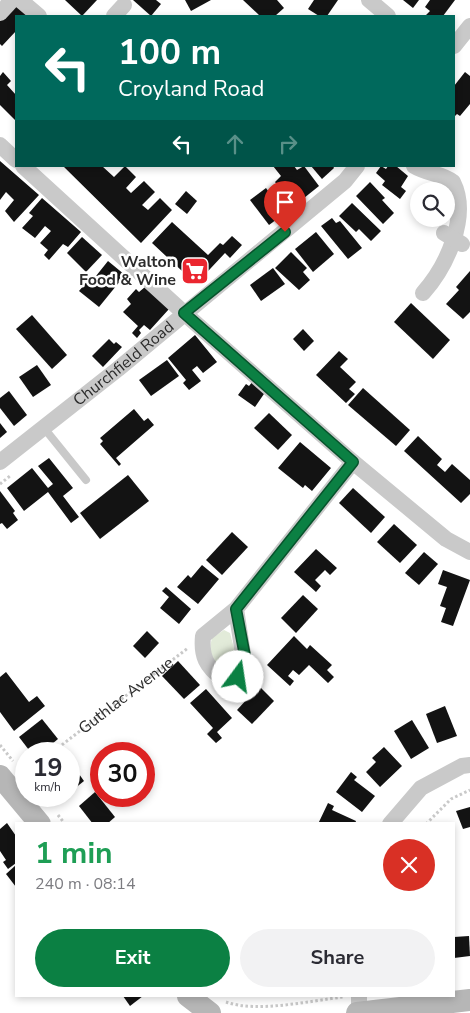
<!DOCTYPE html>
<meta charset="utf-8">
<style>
body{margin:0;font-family:"Nunito Sans",sans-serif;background:#f2f2f3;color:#2b2b33;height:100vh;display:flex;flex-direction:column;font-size:19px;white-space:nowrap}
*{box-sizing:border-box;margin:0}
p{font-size:16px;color:#7c7c81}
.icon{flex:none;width:28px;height:28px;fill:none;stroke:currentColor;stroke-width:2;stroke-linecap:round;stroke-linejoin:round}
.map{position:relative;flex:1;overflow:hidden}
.panel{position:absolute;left:15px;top:822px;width:440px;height:175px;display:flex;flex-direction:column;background:#fff;border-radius:0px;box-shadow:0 2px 8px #0003}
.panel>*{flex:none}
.banner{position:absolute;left:15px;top:15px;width:440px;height:152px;border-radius:0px;box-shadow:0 2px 8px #0003;background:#00695c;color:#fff;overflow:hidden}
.buttons{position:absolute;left:410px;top:182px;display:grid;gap:10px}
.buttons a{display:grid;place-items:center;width:45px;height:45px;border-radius:50%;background:#fff;box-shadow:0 2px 8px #0003;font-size:25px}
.speed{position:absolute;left:15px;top:742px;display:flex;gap:10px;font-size:25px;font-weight:700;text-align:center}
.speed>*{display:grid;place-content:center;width:65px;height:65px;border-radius:50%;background:#fff;box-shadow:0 2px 8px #0003;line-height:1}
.speed small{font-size:12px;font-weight:400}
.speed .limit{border:8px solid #d22;background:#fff;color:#111}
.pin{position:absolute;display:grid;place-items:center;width:42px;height:42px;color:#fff;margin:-51px -21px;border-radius:50% 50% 50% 0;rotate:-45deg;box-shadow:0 0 5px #0007}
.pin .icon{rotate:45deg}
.me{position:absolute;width:55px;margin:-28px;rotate:14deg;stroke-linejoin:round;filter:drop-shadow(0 0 4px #0008)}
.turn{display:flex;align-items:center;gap:18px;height:105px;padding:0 20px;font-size:22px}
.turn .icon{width:65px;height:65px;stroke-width:2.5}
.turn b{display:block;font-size:35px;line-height:42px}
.lanes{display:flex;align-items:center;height:48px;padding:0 20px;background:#0003;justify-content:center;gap:25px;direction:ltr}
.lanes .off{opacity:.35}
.round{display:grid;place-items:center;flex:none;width:52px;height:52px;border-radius:26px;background:#f2f2f3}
.overview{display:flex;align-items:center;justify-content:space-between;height:85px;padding:0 20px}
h1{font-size:30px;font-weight:700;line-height:38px;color:#1e9e55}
.primary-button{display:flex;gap:10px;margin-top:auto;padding:10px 20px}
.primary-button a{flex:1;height:58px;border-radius:30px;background:#0b8043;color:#fff;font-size:20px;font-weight:700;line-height:58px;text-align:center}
.primary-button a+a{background:#f2f2f3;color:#2b2b33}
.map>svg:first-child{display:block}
.green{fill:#e2ebd9}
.building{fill:#131313}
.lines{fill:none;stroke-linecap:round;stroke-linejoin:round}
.path{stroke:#c9c9c9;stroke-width:3;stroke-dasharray:2.5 2.5;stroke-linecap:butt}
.lane{stroke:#c9c9c9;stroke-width:8}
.street{stroke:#c9c9c9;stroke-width:16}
.secondary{stroke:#b6b6b6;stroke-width:22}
.route-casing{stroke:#07532c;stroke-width:12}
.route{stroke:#0b8043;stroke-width:9}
.labels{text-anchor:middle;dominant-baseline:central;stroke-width:5;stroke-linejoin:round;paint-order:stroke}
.poi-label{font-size:16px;font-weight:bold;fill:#2c2c2c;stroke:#fff;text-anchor:end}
.street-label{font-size:16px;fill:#2c2c2c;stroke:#fff}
</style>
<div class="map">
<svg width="470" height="1013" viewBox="0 0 470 1013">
<rect width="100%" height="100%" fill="#fff"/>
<path class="green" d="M224,630L230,633L239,667L227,675C216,662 207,656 212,638Z"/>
<g class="building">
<path d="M65,0H97L82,16Z"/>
<path d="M133,0H156L161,4L151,16Z"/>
<path d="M185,0H211L191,11Z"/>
<path d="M243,0H277L284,8L275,16H260Z"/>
<path d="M314,0H338L327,16H319L308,9Z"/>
<path d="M403,0H419L413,8Z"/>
<path d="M430,0H455L443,16H425L430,11L425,7Z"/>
<path d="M17,4L29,16H16V31L2,46L0,44V21Z"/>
<path d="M3,72L11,81L7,85L16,95V121L0,105V76Z"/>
<path d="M465,72L470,76V104L460,116L457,114L455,116L454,86Z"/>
<path d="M0,161L39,195L14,222L5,211L14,200L6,192L0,200Z"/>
<path d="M63,166H102L114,177L125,166L136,177L126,188L131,193L144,181L155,192L142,205L148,210L160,198L172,210L141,243Z"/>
<path d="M273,166H294L297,170L304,166L319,186L294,206L275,182L281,176Z"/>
<path d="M311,166H333L334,168L322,179Z"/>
<path d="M381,166L386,169L388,166H396L408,176L401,187L406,191L400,199L382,185L385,181L376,173Z"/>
<path d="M370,182L385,198L382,200L394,213L383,224L356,196Z"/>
<path d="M266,188L284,214L269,225L250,200Z"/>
<path d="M186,191L197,201L187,214L175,204Z"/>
<path d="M42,198L81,232L68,247L63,244L49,260L44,255L48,250L40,243L51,231L45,226L35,238L22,228L33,216L29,213Z"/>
<path d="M352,203L381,231L371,241L359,229L356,232L339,216Z"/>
<path d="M332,218L336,223L340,221L362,248L348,259L321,226Z"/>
<path d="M172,222L208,255L220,243L223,245L232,236L242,245L230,258L225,253L196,284L152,243Z"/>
<path d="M316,232L334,254L313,272L295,249Z"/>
<path d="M82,237L102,255L86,272L67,253Z"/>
<path d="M291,252L307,268L303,272L310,280L299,290L275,268Z"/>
<path d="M108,261L125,275L99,307L79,291L89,279L92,281Z"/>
<path d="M273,268L285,284L261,301L250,285Z"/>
<path d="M470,271V312L463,319L446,304L459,290L456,287Z"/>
<path d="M145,287L169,309L150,330L144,325L139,330L141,333L137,338L132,333L138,326L123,312L131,304L127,299L136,289L139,292Z"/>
<path d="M411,303L450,340L433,359L394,322Z"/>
<path d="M32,315L67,355L52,369L16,329Z"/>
<path d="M303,329L314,341L304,351L293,339Z"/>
<path d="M195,335L217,362L203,373L197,366L192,370L201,381L189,390L183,383L186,380L168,358Z"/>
<path d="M109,339L114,344L116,342L122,347L103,367L92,356Z"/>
<path d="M339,351L348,359L340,367L356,382L349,389L355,394L346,403L316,375Z"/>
<path d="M167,360L179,376L151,396L139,380Z"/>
<path d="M37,365L51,385L33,397L19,377Z"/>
<path d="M253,381L266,391L255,407L238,395L246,384L249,386Z"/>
<path d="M363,388L410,430L396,446L348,405Z"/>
<path d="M9,391L27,415L14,426L0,408V398Z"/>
<path d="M134,409L144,421L148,418L154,425L116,458L121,464L119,466L100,444L103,441L100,438Z"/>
<path d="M269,413L292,435L278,450L254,428Z"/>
<path d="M0,423L7,432L0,438Z"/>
<path d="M418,436L442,459L437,465L445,472L452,464L470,480V494L461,503L404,451Z"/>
<path d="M300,442L331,468L312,491L305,485L303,488L278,468Z"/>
<path d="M49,458L73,488L63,496L79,517L71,523L48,492L24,511L7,488L32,468L48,488L53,484L38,466Z"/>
<path d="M128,475L149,501L100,539L80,513Z"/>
<path d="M353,488L385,517L371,533L339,503Z"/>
<path d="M0,491L15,511L13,513L18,520L7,529L2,523L0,524Z"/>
<path d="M394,524L417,545L400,563L377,542Z"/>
<path d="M232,532L248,547L222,575L206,560Z"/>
<path d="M316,549L337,568L330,575L325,570L315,580L321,586L316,592L294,572Z"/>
<path d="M424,552L438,564L419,585L405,573Z"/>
<path d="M202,565L219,579L198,604L177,587L188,575L191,578Z"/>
<path d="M443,570L470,580L453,626L441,622L446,608L440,606L447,587L438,584Z"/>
<path d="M166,587L191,609L179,624L160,608L169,597L162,591Z"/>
<path d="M303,595L318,609L296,633L281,618Z"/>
<path d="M147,631L159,643L145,658L133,646Z"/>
<path d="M294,636L307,649L310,645L332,665L327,670L334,677L328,683L309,665L299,675L293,670L288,676L294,681L290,686L267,665Z"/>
<path d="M178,661L200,685L184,699L162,676Z"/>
<path d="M6,672L29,702L37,696L45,706L14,731L0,712V677Z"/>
<path d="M259,686L274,701L252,724L237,710Z"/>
<path d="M206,689L232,718L217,732L222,738L216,743L207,734L213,728L190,703Z"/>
<path d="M445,706L457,736L437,743L426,714Z"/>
<path d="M42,719L58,739L40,754H32L19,737Z"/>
<path d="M412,720L429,748L411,759L394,731Z"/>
<path d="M384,747L402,766L380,787L366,772L376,762L372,758Z"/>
<path d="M69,760L84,781L69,793Z"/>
<path d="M351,772L357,777L354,780L375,796L362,812L336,792Z"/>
<path d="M95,792L115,817L107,824H93L79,806Z"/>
<path d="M328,803L334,806L332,810L356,821L355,824H318Z"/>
<path d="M470,807V827L463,829L456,811Z"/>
<path d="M7,823L16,836V863L8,869L3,862L6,860L0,851V829Z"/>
<path d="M16,865V887L6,874Z"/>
<path d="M469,936L470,956L454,958V937Z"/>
<path d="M123,996H143L130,1006Z"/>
</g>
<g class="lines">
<g class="path">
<path d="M0,484L10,476"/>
<path d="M0,745L13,761"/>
<path id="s1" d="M50,754L188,648"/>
<path d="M58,815L65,824"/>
<path d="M426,824L451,799L470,790"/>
<path d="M226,1002C257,1013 309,1001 343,997"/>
</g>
<path class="lane" d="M44,428L86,480"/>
<g class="street">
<path d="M20,0L39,16"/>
<path d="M369,0L388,16"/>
<path d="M0,13L12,0"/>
<path d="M114,16L124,5"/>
<path d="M454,46L470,26"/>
<path d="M0,145L16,160"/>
<path d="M23,166L184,313L353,462L446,539L470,552"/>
<path d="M414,166C427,174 442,173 453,182C470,216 447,266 423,293"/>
<path d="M444,233L462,244"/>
<path id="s2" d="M0,462L118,369L345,181L357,166"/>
<path d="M236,609L203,636C201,656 206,667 223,679L239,677L245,667L236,609L353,462"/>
<path d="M390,824L421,788L462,766L470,765"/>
<path d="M359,996V1013"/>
</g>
<g class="secondary">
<path d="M0,776L40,824"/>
<path d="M188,996L210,1013"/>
<path d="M357,1013L470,1000"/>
</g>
</g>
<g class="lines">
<g class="route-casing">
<path id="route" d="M238,677L245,667V656L236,609L353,462L184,313L285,232"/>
</g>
<use href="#route" class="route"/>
</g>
<defs>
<g id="supermarket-square" transform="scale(1.4375)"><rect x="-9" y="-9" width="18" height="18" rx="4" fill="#eb262f" stroke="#fff"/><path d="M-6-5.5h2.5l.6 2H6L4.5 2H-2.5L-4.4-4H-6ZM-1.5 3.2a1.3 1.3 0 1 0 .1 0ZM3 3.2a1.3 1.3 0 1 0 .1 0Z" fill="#fff"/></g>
</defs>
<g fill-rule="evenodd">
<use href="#supermarket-square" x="195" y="271"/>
</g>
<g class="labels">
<g class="poi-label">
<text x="176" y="262">Walton<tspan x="176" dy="18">Food &amp; Wine</tspan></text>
</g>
<g class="street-label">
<text stroke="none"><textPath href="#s2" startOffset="158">Churchfield Road</textPath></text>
<text stroke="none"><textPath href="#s1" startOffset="96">Guthlac Avenue</textPath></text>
</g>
</g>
</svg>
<div class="buttons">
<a><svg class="icon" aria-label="search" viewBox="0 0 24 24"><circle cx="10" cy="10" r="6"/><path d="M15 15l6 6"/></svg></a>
</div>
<div class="speed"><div>19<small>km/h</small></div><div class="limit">30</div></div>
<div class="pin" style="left:285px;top:232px;background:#d93025"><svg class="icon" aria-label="arrive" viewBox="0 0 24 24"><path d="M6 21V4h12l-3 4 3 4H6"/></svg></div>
<svg class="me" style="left:238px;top:677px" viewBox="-20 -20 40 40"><circle r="19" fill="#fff"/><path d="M0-13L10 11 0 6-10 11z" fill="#0b8043"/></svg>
<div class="banner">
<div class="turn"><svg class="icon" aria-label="left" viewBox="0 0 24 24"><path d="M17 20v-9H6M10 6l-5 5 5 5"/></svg><div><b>100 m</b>Croyland Road</div></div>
<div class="lanes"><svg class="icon" aria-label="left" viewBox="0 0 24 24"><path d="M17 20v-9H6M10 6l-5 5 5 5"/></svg><svg class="icon off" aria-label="ahead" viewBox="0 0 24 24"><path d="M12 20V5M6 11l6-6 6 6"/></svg><svg class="icon off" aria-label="right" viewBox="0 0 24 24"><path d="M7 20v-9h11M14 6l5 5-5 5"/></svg></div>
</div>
<section class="panel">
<div class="overview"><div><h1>1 min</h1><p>240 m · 08:14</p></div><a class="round" style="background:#d93025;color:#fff"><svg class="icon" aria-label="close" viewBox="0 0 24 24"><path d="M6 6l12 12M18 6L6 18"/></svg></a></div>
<div class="primary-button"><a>Exit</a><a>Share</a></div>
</section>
</div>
